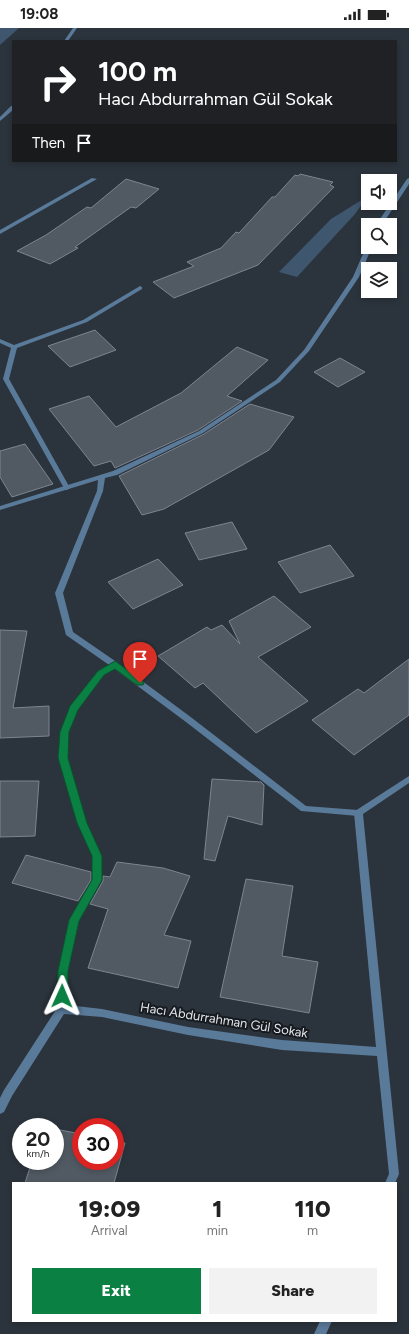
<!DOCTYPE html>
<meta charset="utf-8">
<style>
body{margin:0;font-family:Figtree,sans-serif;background:#f2f2f2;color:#222;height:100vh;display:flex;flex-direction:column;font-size:15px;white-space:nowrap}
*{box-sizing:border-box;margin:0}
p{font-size:13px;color:#767676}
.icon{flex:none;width:22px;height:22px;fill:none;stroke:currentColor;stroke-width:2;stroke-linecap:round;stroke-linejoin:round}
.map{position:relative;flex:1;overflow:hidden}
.details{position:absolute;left:12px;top:1154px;width:385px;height:140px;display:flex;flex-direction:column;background:#fff;border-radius:0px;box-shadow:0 2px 6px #0003}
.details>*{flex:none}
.top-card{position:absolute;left:12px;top:12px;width:385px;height:122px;border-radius:0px;box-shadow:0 2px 6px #0003;background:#202124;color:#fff;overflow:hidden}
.fabs{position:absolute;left:361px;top:146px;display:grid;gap:8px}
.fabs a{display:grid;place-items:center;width:36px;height:36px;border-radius:0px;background:#fff;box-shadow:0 2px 6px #0003;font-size:20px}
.speed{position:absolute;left:12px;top:1090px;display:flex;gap:8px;font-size:20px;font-weight:700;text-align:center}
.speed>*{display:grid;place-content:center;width:52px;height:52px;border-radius:50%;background:#fff;box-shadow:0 2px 6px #0003;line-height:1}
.speed small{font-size:10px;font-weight:400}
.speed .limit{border:6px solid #d22;background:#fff;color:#111}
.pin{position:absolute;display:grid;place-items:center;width:34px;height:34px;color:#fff;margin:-41px -17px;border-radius:50% 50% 50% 0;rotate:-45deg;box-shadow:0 0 4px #0007}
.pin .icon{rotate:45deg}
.me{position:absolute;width:44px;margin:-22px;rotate:1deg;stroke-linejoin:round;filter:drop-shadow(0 0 3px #0008)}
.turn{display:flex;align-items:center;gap:14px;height:84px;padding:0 20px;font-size:18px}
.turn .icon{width:52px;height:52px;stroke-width:2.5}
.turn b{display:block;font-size:28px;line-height:34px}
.then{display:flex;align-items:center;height:38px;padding:0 20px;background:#0003;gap:8px;font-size:15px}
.eta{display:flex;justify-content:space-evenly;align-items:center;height:68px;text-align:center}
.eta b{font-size:24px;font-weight:800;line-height:28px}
.cta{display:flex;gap:8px;margin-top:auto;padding:8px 20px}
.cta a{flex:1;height:46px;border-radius:0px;background:#0b8043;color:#fff;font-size:16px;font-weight:800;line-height:46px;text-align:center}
.cta a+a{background:#f2f2f2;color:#222}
.status{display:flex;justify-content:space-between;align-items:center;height:28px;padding:0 20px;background:#fff;direction:ltr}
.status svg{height:11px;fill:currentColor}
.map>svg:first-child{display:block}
.green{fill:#3e566e}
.building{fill:#515a63;stroke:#7c8590}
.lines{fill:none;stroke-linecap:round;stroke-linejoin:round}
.minor{fill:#5a7a9a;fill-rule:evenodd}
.tertiary{fill:#5a7a9a;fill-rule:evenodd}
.route{fill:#0b8043;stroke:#07532c}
.labels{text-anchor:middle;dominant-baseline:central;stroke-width:4;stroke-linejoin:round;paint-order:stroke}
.near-street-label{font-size:13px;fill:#e1e6ec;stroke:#171b1f}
</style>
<div class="status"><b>19:08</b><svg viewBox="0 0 49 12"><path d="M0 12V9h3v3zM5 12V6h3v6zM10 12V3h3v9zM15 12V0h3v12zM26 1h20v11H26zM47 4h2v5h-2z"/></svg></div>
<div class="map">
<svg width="409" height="1306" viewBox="0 0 409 1306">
<rect width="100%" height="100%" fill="#2b333c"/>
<g class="green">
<path d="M0,0H19L0,17Z"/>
<path d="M368,168L355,186L297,249L279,244L331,191Z"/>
</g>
<g class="building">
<path d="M300,146L333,154L330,157L334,159L258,237L174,270L153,254L194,238L187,234L221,220L236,204L239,205L272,169H275L295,147L298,148Z"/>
<path d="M126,151L159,161L136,180L131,179L75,219L78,220L50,236L17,223L46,207L87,179L91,180Z"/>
<path d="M95,302L116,322L70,339L48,318Z"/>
<path d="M237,319L268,332L227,368L242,373L198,402L115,440L111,433L94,438L49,381L89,368L116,399L181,365Z"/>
<path d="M340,330L365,344L338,359L314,344Z"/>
<path d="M250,376L294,389L269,422L164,481L142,487L119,448L204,406Z"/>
<path d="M25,416L53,456L12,469L0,449V423Z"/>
<path d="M232,494L247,521L199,532L185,505Z"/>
<path d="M330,517L354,548L300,565L278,534Z"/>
<path d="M158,531L183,557L133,581L108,554Z"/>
<path d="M274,568L311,599L258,629L308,673L256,705L203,655L195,660L158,628L207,599L211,602L222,597L240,616L229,593Z"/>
<path d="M0,602L27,603L13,680L49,678V708L0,710Z"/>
<path d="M409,631V687L354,727L312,692L358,661L364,665Z"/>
<path d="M212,751L261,754L264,757L262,797L228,788L215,833L204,831Z"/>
<path d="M0,753H39L35,808L0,809Z"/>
<path d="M26,827L91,844V852L78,873L12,855Z"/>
<path d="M117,834L163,840L190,848L164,907L191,913L178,960L88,940L108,881L90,876L103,853V848L110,849Z"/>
<path d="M246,851L293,858L282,928L318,934L309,985L220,969Z"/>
<path d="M55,1101L81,1106V1133H115V1113L125,1115L114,1155H25L32,1133H55Z"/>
</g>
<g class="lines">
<g class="minor">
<path d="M92,150L97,151L0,206V202Z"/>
<path d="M140,258L142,259V261L87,294L17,320L9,351L70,460L67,462H65L3,351L11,320L0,315V311L14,317L83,292Z"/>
<path d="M115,634L118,635L119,637L118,639L104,647L78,681L68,704L67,730L86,795L101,828L102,852L79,893L68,943L67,977L102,981L188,999L282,1012L376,1019L354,785L355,783L409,748V755L363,786L399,1146L395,1155H385L389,1146L377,1028L282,1022L188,1007L102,989L64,986L12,1068L4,1084L0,1086V1070L4,1062L57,980L58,943L69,892L92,852L93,828L78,795L59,730L60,704L71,678L98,643Z"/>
<path d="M320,1293H332L326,1306H314Z"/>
</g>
<g class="tertiary">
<path d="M73,0H77L68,13H64Z"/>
<path d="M11,78H13V82L0,93V89Z"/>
<path d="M409,150V156L382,197H376L407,151Z"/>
<path d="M368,218V219H372L359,249L309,323L280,354L203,405L117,447L105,450L103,463L63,565L73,604L118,635L192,690L306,778L358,782L361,783L362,785L361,787L358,788L301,783L186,694L112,639L66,607L55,565L97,463L98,452L0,482V478L113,443L199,403L276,352L304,322L353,249L366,219Z"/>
</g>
</g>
<path class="route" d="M115,633L143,653L144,655L143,657H137L115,641L104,647L78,682L69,704L68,730L87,795L102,828V852L79,893L68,943V968L66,972L62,973L59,972L57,968L58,943L69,892L92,852V828L77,795L58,730L60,704L70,678L98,643Z"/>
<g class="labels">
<g class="near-street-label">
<text transform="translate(224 992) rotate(9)">Hacı Abdurrahman Gül Sokak</text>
</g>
</g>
</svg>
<div class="fabs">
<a><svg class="icon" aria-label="sound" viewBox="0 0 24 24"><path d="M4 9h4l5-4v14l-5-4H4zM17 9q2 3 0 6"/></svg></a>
<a><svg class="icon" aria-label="search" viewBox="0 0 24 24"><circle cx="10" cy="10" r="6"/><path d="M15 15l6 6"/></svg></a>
<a><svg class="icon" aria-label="layers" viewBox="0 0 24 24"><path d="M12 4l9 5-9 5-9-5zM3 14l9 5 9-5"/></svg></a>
</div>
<div class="speed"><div>20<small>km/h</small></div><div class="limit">30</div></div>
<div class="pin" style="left:140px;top:655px;background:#d93025"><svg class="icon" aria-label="arrive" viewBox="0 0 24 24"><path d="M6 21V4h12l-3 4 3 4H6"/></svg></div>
<svg class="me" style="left:62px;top:968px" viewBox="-20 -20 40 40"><path d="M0-17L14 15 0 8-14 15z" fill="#0b8043" stroke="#fff" stroke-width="4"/></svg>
<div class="top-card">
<div class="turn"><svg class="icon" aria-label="right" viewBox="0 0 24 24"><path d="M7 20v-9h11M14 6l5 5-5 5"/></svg><div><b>100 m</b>Hacı Abdurrahman Gül Sokak</div></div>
<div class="then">Then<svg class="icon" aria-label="arrive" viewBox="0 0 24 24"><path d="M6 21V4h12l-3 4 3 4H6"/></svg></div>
</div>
<section class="details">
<div class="eta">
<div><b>19:09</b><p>Arrival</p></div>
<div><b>1</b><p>min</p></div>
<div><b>110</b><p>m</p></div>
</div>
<div class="cta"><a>Exit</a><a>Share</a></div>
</section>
</div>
